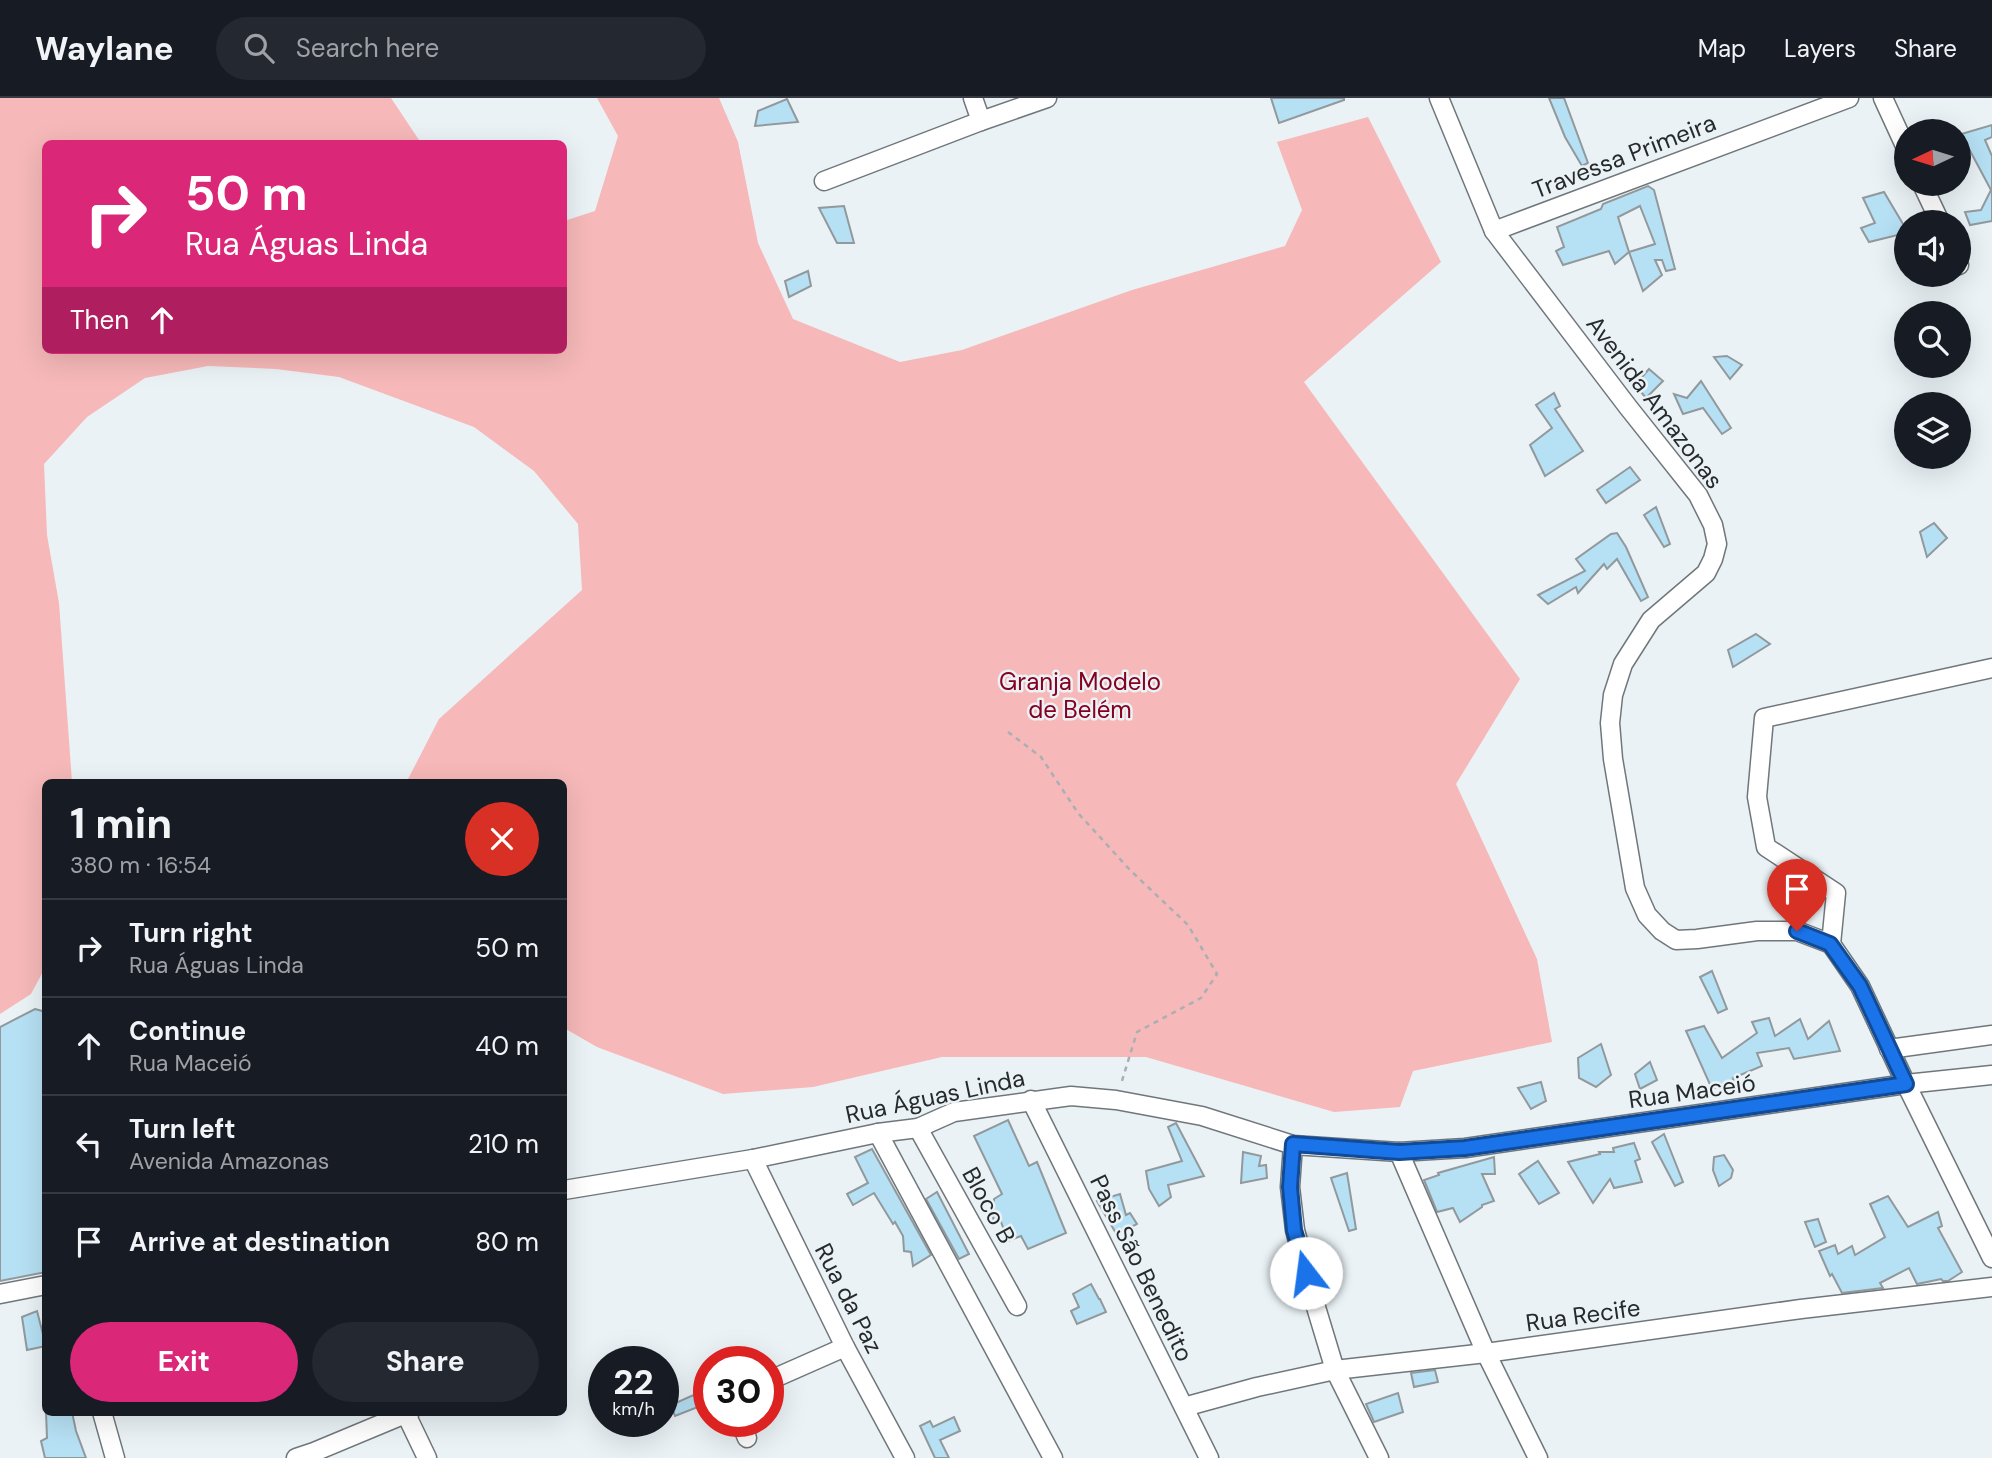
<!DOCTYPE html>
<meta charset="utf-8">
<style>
body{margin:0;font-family:"DM Sans",sans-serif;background:#242831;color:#f1f3f6;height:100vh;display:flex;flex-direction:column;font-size:26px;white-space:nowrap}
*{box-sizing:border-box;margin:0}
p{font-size:23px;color:#9ea1a6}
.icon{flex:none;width:38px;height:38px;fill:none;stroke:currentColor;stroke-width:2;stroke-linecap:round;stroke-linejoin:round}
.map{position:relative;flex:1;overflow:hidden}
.side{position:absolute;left:42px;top:681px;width:525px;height:637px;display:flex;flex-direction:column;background:#171b24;border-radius:10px;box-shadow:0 7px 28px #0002}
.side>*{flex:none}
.top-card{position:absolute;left:42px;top:42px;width:525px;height:214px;border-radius:10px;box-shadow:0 7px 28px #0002;background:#db2777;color:#fff;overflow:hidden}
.needle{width:46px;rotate:266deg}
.buttons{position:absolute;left:1894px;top:21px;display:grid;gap:14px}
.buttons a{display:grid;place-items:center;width:77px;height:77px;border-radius:50%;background:#171b24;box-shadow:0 7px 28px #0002;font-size:35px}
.speed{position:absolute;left:588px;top:1248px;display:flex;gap:14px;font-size:35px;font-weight:700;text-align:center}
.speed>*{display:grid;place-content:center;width:91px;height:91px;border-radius:50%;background:#171b24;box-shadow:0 7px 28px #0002;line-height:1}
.speed small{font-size:18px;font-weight:400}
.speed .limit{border:10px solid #d22;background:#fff;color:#111}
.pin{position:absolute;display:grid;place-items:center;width:60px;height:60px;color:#fff;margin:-72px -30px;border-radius:50% 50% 50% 0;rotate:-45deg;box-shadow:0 0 7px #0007}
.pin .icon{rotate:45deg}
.me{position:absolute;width:77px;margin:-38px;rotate:345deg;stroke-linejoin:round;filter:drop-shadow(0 0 5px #0008)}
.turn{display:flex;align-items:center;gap:24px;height:147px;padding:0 28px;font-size:32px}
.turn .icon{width:91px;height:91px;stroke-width:2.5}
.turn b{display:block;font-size:49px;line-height:60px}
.then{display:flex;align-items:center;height:66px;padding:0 28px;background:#0003;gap:14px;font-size:26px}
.round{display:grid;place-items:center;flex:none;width:74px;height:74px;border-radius:37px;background:#242831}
.headline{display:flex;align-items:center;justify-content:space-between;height:119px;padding:0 28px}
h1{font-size:42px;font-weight:700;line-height:52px}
.cta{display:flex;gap:14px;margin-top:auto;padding:14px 28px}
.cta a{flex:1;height:80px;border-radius:42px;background:#db2777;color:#fff;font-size:28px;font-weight:700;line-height:80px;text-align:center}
.cta a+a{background:#242831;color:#f1f3f6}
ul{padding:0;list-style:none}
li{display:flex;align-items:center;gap:21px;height:98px;padding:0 28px;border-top:2px solid #363941}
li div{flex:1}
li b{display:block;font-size:26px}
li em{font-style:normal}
header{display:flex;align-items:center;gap:42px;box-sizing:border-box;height:98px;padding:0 35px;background:#171b24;border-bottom:2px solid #363941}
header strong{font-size:33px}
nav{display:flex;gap:38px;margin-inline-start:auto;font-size:24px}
.search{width:490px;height:63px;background:#242831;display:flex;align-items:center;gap:18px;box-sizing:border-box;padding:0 24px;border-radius:38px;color:#9ea1a6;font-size:26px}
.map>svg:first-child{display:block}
.green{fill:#f6b8b8}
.building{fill:#b6e0f4;stroke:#91999c;stroke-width:2;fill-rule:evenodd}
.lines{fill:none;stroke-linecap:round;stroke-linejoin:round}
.minor-casing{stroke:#70777b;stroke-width:21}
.path{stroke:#a9afb2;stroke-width:2.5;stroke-dasharray:5 5;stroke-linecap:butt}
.minor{stroke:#fff;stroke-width:18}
.route-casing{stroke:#114b97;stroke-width:18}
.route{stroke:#1a73e8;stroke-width:12}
.labels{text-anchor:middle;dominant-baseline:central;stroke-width:5;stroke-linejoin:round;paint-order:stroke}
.street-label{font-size:24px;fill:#272a2b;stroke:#eaf2f6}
.park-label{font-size:24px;fill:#860020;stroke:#eaf2f6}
</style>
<header>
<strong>Waylane</strong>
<div class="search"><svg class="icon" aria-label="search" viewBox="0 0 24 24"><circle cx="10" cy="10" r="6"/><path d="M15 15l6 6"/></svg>Search here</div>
<nav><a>Map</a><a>Layers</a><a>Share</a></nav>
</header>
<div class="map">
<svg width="1992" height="1360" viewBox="0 0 1992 1360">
<rect width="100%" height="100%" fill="#eaf2f6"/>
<path class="green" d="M0,0H391L421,45L46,46V252H564V123L595,113L618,38L597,0H719L738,44L758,145L793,221L900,264L962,252L1132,192L1285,148L1302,112L1277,44L1368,19L1441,164L1304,284L1520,581L1456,686L1537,861L1552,944L1413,973L1400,1009L1334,1014L1146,959H942L813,989L723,996L597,949L564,930V684H407V683L439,621L582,492L578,426L534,373L474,329L339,279L276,271L208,268L145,280L87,319L44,366L47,437L59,505L72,684H46L45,870L31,896L0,916Z"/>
<g class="building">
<path d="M1271,0H1344V2L1279,25Z"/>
<path d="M1549,0H1564L1588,65L1582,68L1565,39Z"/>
<path d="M787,1L798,24L755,28L758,13Z"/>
<path d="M1992,27V39L1985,42L1992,58V123L1970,127L1965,114L1981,112L1991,92L1968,49L1958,52V37Z"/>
<path d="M1648,88L1654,92L1675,171L1666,173L1662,162H1655L1662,177L1643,193L1629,154L1615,166L1609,153L1563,167L1556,153L1564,149L1557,129L1601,111L1603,106ZM1640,108L1655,146L1629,154L1618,119Z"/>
<path d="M1884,94L1906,131V135L1869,144L1861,130L1875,125L1863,100Z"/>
<path d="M844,108L854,145H837L819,110Z"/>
<path d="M808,173L811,188L789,199L785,183Z"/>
<path d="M1727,258L1742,267L1730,281L1714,259Z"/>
<path d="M1649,271L1663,283L1646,300L1635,287Z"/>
<path d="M1701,283L1731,330L1722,336L1703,310L1683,316L1674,296L1687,300Z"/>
<path d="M1554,295L1560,308L1555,311L1583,353L1545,378L1530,347L1552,330L1536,307Z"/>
<path d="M1630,369L1640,382L1606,405L1597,392Z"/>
<path d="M1656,409L1670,446L1664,449L1644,417Z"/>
<path d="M1934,425L1947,440L1927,459L1920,434Z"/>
<path d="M1617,435L1626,449L1648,499L1641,503L1617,461L1607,471L1604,466L1578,495L1576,489L1548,506L1538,497L1585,473L1576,461L1611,436Z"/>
<path d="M1756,536L1770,546L1733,569L1728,552Z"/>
<path d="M1712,873L1727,911L1718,915L1700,879Z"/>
<path d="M35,911L46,914V1174L0,1183V929Z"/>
<path d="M1769,920L1775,938L1800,921L1808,941L1829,923L1840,953L1794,961L1789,950L1757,955L1762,968L1733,980L1734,982L1712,991L1686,933L1704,928L1722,960L1757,935L1752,924Z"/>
<path d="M1601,946L1611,977L1596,989L1579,980L1578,960Z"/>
<path d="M1650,964L1657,982L1640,991L1635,976Z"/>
<path d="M1541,984L1546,1003L1531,1011L1518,990Z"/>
<path d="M1008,1022L1029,1068L1037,1064L1066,1135L1028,1151L1021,1138L1008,1143L1001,1124H993L994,1101L1002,1096L974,1038Z"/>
<path d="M1176,1025L1204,1078L1168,1087L1171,1099L1159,1108L1149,1091L1146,1073L1182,1063L1168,1029Z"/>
<path d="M1664,1036L1683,1084L1675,1088L1652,1044Z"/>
<path d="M1634,1045L1640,1061L1635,1063L1642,1084L1614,1090L1610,1081L1593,1105L1568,1064L1600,1056L1599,1054H1614L1613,1050Z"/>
<path d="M872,1051L931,1157L913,1168L911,1154L904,1153L903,1138L895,1124L893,1126L874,1095L853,1107L847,1096L868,1085L855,1059Z"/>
<path d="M1243,1054L1261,1058L1259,1068L1266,1067L1267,1080L1241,1085Z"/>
<path d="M1724,1057L1733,1072L1731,1080L1719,1088L1713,1072L1714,1059Z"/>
<path d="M1494,1059L1495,1076H1482L1494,1103L1482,1107V1109L1460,1124L1453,1110L1437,1114L1424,1082L1439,1077L1438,1075Z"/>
<path d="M1538,1063L1559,1095L1539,1106L1519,1076Z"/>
<path d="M1347,1075L1356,1131L1349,1133L1331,1080Z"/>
<path d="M937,1094L969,1156L959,1161L926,1101Z"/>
<path d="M1120,1096L1126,1117L1130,1115L1137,1126L1117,1137L1097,1103Z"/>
<path d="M1888,1098L1908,1129L1938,1114L1942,1128L1938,1130L1962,1174L1948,1183H1943L1941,1181L1917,1186L1909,1170L1880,1185L1883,1190L1842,1195L1832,1176L1830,1178L1819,1153L1835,1147L1838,1156L1852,1148L1855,1157L1885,1139L1870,1106Z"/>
<path d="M1818,1121L1826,1144L1815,1149L1805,1124Z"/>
<path d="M1091,1186L1099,1201H1100L1106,1214L1077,1226L1071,1213L1079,1209L1073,1196Z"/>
<path d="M37,1213L46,1248L27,1252L22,1219Z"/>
<path d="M1435,1272L1438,1284L1414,1289L1411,1275Z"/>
<path d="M698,1295L703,1307L675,1318L671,1307Z"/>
<path d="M1398,1295L1403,1314L1374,1324L1366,1306Z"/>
<path d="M46,1314H72L76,1333L86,1360H45L41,1343L47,1340Z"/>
<path d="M954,1319L960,1333L940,1342L949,1360H935L920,1328L930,1323L933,1329Z"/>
</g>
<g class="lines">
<g class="minor-casing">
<g id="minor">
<path d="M973,0L981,23"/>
<path d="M1439,0L1494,133L1628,309L1698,397L1713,427L1717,446L1713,461L1706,475L1651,522L1623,566L1613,597L1610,625L1613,661L1635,790L1647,817L1662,833L1676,842L1697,841L1757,833H1797L1831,846L1860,888L1906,986L1992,1160"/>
<path d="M1883,0L1906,50"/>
<path d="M824,83L981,23L1047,0"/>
<path d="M1922,86L1940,124"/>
<path d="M1494,133L1849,0"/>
<path d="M1958,164L1959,167"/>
<path d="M1831,846L1836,795L1766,749L1757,699L1764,620L1992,570"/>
<path d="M1889,951L1992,937"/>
<path d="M1031,1002L1209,1360"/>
<path d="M918,1030L1017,1208"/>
<path d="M878,1035L1053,1360"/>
<path d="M1293,1047L1290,1089L1295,1132L1312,1196L1335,1272L1379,1360"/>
<path d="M1399,1054L1486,1255L1538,1360"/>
<path d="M753,1061L845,1249L905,1360"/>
<path d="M564,1092L753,1061L878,1035L918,1030L954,1014L1071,998L1116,1002L1202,1018L1293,1047L1399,1054L1465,1050L1906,986L1992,977"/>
<path d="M0,1196L46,1187"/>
<path d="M768,1283L845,1249"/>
<path d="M1184,1309L1257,1289L1335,1272L1486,1255L1801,1211L1992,1189"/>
<path d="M102,1314L115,1360"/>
<path d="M405,1314L427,1360"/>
<path d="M740,1323L747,1340"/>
<path d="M296,1360L314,1354L410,1314"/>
</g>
</g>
<path class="path" d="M1008,634L1041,659L1078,715L1130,772L1188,827L1217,876L1201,900L1137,934L1121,986"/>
<use href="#minor" class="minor"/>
</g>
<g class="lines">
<g class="route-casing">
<path id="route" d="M1306,1175L1294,1132L1290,1089L1293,1046L1399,1054L1465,1050L1906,986L1860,888L1830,846L1797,833"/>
</g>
<use href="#route" class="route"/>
</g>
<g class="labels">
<g class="street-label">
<text transform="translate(1624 58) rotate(-21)">Travessa Primeira</text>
<text transform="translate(1655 304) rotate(53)">Avenida Amazonas</text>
<text transform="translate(1692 993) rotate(-8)">Rua Maceió</text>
<text transform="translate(935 998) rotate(-12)">Rua Águas Linda</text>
<text transform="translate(989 1107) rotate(61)">Bloco B</text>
<text transform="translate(1142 1170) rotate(64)">Pass São Benedito</text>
<text transform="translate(849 1200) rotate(63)">Rua da Paz</text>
<text transform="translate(1583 1217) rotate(-8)">Rua Recife</text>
</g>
<g class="park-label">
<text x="1080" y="583">Granja Modelo<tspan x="1080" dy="28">de Belém</tspan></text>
</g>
</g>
</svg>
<div class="buttons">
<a><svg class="needle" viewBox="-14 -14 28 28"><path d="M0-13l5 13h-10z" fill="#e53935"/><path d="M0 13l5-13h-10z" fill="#9ea1a6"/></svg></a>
<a><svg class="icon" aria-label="sound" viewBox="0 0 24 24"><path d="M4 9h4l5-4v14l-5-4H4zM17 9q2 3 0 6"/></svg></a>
<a><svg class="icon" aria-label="search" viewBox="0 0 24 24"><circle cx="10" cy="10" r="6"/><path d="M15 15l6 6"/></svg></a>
<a><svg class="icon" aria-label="layers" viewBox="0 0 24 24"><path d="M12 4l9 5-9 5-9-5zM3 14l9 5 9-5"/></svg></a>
</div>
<div class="speed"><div>22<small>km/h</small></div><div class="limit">30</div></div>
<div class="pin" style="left:1797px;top:833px;background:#d93025"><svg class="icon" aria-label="arrive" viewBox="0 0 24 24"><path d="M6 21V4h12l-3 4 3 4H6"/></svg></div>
<svg class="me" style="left:1306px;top:1175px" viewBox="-20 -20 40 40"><circle r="19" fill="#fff"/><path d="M0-13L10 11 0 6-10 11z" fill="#1a73e8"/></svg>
<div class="top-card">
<div class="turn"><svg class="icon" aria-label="right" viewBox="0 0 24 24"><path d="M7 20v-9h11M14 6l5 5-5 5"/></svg><div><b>50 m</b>Rua Águas Linda</div></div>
<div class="then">Then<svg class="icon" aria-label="ahead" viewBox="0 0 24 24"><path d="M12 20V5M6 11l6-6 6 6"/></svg></div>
</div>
<section class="side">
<div class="headline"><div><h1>1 min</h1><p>380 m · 16:54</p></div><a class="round" style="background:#d93025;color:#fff"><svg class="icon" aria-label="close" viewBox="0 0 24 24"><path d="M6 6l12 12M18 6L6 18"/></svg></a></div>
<ul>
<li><svg class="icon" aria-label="right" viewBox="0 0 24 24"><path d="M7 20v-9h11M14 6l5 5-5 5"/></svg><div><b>Turn right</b><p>Rua Águas Linda</p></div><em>50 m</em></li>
<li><svg class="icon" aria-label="ahead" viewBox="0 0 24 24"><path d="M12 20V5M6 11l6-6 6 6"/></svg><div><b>Continue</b><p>Rua Maceió</p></div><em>40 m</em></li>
<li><svg class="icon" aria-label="left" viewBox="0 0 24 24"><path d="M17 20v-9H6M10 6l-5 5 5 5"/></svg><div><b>Turn left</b><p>Avenida Amazonas</p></div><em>210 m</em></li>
<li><svg class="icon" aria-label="arrive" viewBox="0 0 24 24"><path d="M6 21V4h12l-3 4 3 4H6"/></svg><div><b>Arrive at destination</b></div><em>80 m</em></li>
</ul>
<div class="cta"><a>Exit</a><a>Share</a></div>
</section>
</div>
